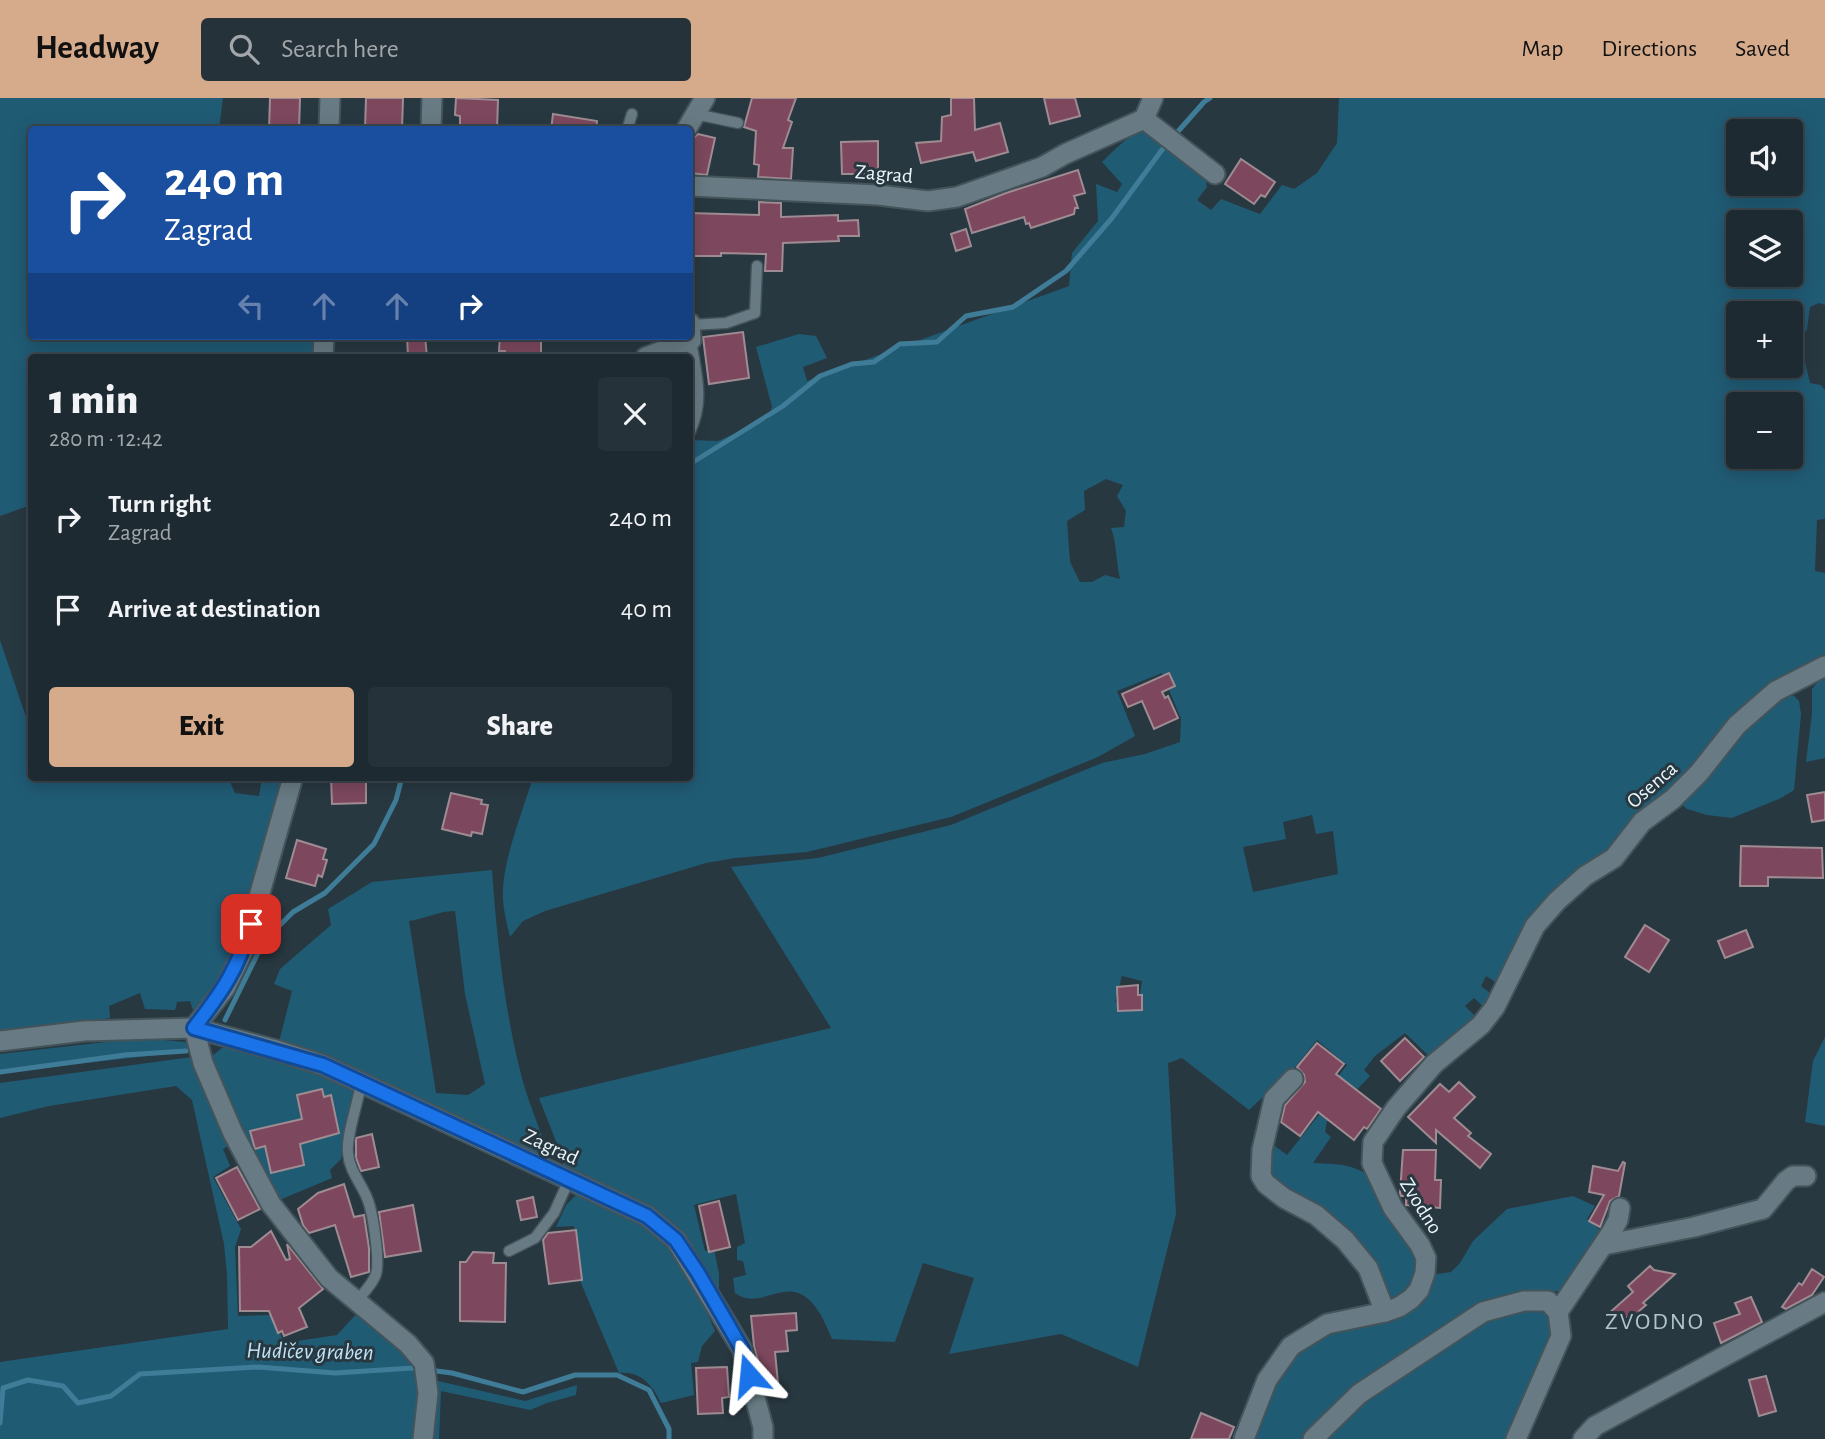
<!DOCTYPE html>
<meta charset="utf-8">
<style>
body{margin:0;font-family:"Alegreya Sans",sans-serif;background:#263239;color:#f1f3f6;height:100vh;display:flex;flex-direction:column;font-size:26px;white-space:nowrap}
*{box-sizing:border-box;margin:0}
p{font-size:23px;color:#a1a7ab}
.icon{flex:none;width:38px;height:38px;fill:none;stroke:currentColor;stroke-width:2;stroke-linecap:round;stroke-linejoin:round}
.map{position:relative;flex:1;overflow:hidden}
.side{position:absolute;left:28px;top:256px;width:665px;height:427px;display:flex;flex-direction:column;background:#1e2a31;border-radius:7px;box-shadow:0 4px 18px #0003,0 0 0 2px #3c464d}
.side>*{flex:none}
.banner{position:absolute;left:28px;top:28px;width:665px;height:214px;border-radius:7px;box-shadow:0 4px 18px #0003,0 0 0 2px #3c464d;background:#1a4fa0;color:#fff;overflow:hidden}
.tools{position:absolute;left:1726px;top:21px;display:grid;gap:14px}
.tools a{display:grid;place-items:center;width:77px;height:77px;border-radius:7px;background:#1e2a31;box-shadow:0 4px 18px #0003,0 0 0 2px #3c464d;font-size:35px}
.pin{position:absolute;display:grid;place-items:center;width:60px;height:60px;color:#fff;margin:-30px;border-radius:14px;box-shadow:0 4px 10px #0006}
.me{position:absolute;width:77px;margin:-38px;rotate:342deg;stroke-linejoin:round;filter:drop-shadow(0 0 5px #0008)}
.turn{display:flex;align-items:center;gap:24px;height:147px;padding:0 21px;font-size:32px}
.turn .icon{width:91px;height:91px;stroke-width:2.5}
.turn b{display:block;font-size:49px;line-height:60px}
.lanes{display:flex;align-items:center;height:66px;padding:0 21px;background:#0003;justify-content:center;gap:35px;direction:ltr}
.lanes .off{opacity:.35}
.round{display:grid;place-items:center;flex:none;width:74px;height:74px;border-radius:7px;background:#263239}
.head{display:flex;align-items:center;justify-content:space-between;height:119px;padding:0 21px}
h1{font-size:42px;font-weight:800;line-height:52px}
.cta{display:flex;gap:14px;margin-top:auto;padding:14px 21px}
.cta a{flex:1;height:80px;border-radius:7px;background:#d6ab8b;color:#111;font-size:28px;font-weight:800;line-height:80px;text-align:center}
.cta a+a{background:#263239;color:#f1f3f6}
ul{padding:0;list-style:none}
li{display:flex;align-items:center;gap:21px;height:91px;padding:0 21px}
li div{flex:1}
li b{display:block;font-size:26px}
li em{font-style:normal}
header{display:flex;align-items:center;gap:42px;box-sizing:border-box;height:98px;padding:0 35px;background:#d6ab8b;color:#111}
header strong{font-size:33px}
nav{display:flex;gap:38px;margin-inline-start:auto;font-size:24px}
.search{width:490px;height:63px;background:#263239;display:flex;align-items:center;gap:18px;box-sizing:border-box;padding:0 24px;border-radius:7px;color:#a1a7ab;font-size:26px}
.map>svg:first-child{display:block}
.green{fill:#205b74;fill-rule:evenodd}
.lines{fill:none;stroke-linecap:round;stroke-linejoin:round}
.stream{stroke:#3f7c98;stroke-width:5}
.building{fill:#7d485e;stroke:#9f8b92;stroke-width:2}
.lane-casing{stroke:#44545a;stroke-width:13}
.street-casing{stroke:#44545a;stroke-width:23}
.lane{stroke:#687b84;stroke-width:10}
.street{stroke:#687b84;stroke-width:19}
.route-casing{stroke:#114b97;stroke-width:18}
.route{stroke:#1a73e8;stroke-width:12}
.labels{text-anchor:middle;dominant-baseline:central;stroke-width:6;stroke-linejoin:round;paint-order:stroke}
.street-label{font-size:21px;fill:#ecf7fc;stroke:#283841}
.water-label{font-size:23px;font-style:italic;fill:#c2e3f5;stroke:#283841}
.quarter-label{font-size:24px;letter-spacing:2px;fill:#b0c4ce;stroke:#283841}
</style>
<header>
<strong>Headway</strong>
<div class="search"><svg class="icon" aria-label="search" viewBox="0 0 24 24"><circle cx="10" cy="10" r="6"/><path d="M15 15l6 6"/></svg>Search here</div>
<nav><a>Map</a><a>Directions</a><a>Saved</a></nav>
</header>
<div class="map">
<svg width="1825" height="1341" viewBox="0 0 1825 1341">
<rect width="100%" height="100%" fill="#283841"/>
<g class="green">
<path d="M0,0H223L219,31L32,32V238H317V253L296,259H32L31,407L0,418Z"/>
<path d="M1339,0H1825V207L1819,205L1810,209L1807,231L1800,243L1810,285L1821,287L1825,292V421L1817,422L1815,473L1825,475V564L1703,665L1597,766L1500,887L1486,878L1481,888L1497,900L1487,912L1474,900L1465,908L1480,923L1433,962L1405,935L1375,958L1364,972L1370,978L1327,1023L1325,1034L1331,1039L1313,1065C1333,1066 1352,1065 1369,1078L1418,1155L1419,1184L1392,1208L1380,1184L1268,1078V1043L1287,1057L1329,1004L1323,998L1347,967L1317,942L1284,983L1278,985L1249,1012L1182,960L1168,965L1176,1116L1138,1269L1061,1236L949,1256L974,1180L923,1165L895,1244L832,1241C798,1153 768,1219 735,1195L733,1180L746,1177L743,1163L737,1162V1149L745,1145L736,1096L694,1107L705,1153L714,1151L719,1176V1190L714,1189L682,1138L563,1073V1061L539,1000L831,930L731,769L818,760L951,727L1102,665L1145,656L1180,644L1181,621L1162,575L1117,593L1135,638L1098,659L951,719L807,754L735,760L706,765L545,813L523,823L510,839C506,823 502,807 503,790C505,757 523,712 533,679H690V344L691,342L718,343L768,321L772,309L756,249L799,236L816,238L827,260L803,269L807,283L1069,188L1072,155L1098,123L1096,86L1117,94L1122,86L1102,64C1114,52 1128,37 1144,32L1205,78L1207,89L1197,102L1211,112L1221,101L1260,116L1282,87L1294,91L1317,75L1337,45ZM1738,33H1790V86H1738ZM1738,124H1790V177H1738ZM1738,215H1790V268H1738ZM1738,306H1790V359H1738ZM1106,381L1123,387L1117,398L1126,413L1124,429L1111,430C1117,446 1116,464 1120,481L1105,477L1092,484H1080L1070,464L1067,423L1085,412L1084,393ZM1312,717L1316,736L1333,733L1338,776L1253,794L1243,749L1286,741L1283,724ZM1122,878L1142,883L1138,908L1115,904Z"/>
<path d="M0,542L27,622L31,620L32,679H228L235,695L259,698L262,679H285L233,857L215,896L193,912L190,903L177,904L175,912L145,911L140,895L109,908L110,920L0,935Z"/>
<path d="M1825,575V660L1806,664L1812,616V591Z"/>
<path d="M1784,596L1794,598L1799,603L1801,616L1794,692L1781,700L1732,720L1707,717L1687,711L1677,703L1741,628Z"/>
<path d="M492,772C497,841 504,912 522,980C528,1004 539,1027 546,1051L541,1060L279,944L292,893L274,886L280,871L331,827L328,811L372,784ZM455,813L465,896L485,986L468,997L436,995L409,823C425,821 438,813 455,813Z"/>
<path d="M1825,939V1028L1805,1024L1813,963Z"/>
<path d="M141,940L185,944L191,953L0,975V956Z"/>
<path d="M231,949L311,972L354,990C358,1016 343,1036 341,1061L330,1072L332,1080L277,1103L215,979L212,958L222,950Z"/>
<path d="M192,959L233,1045L223,1051L230,1068L213,1079L241,1131L235,1149L238,1218L273,1217L284,1245L337,1237L359,1213L406,1244L423,1289L417,1291V1298H421L419,1341H0V1264L228,1231L227,1177L224,1146L192,1002L176,988L49,1008L0,1020V985Z"/>
<path d="M577,1096C598,1105 621,1114 642,1125C682,1147 698,1194 715,1233L702,1248L698,1264L691,1265L694,1297L661,1305C652,1287 641,1273 619,1275L581,1185L574,1128L556,1129L566,1107Z"/>
<path d="M1573,1098L1595,1108L1587,1121L1607,1138L1572,1188L1558,1193L1511,1199L1304,1341H1253L1277,1273L1318,1238L1382,1220L1432,1177L1451,1174L1460,1165L1473,1143L1507,1111Z"/>
<path d="M1550,1212L1556,1226L1510,1341H1321L1365,1299L1503,1213Z"/>
<path d="M438,1283L525,1303L577,1287L576,1297L547,1305L530,1312L441,1293L439,1341H431Z"/>
</g>
<g class="lines">
<g class="stream">
<path d="M1174,38L1204,4L1210,0"/>
<path d="M690,366L783,308L820,278L852,266L874,264L900,246L937,244L966,218L1013,209L1066,173L1112,120L1167,45"/>
<path d="M225,922L264,843L293,814L325,795L374,746L396,702L402,679"/>
<path d="M0,974L125,957L186,953"/>
<path d="M0,1325L3,1290L28,1282L63,1288L78,1305L111,1298L140,1276L258,1269L335,1275L413,1270L452,1275L523,1294L575,1277H617L649,1292L669,1331V1341"/>
</g>
</g>
<g class="building">
<path d="M270,0H300L299,32H269Z"/>
<path d="M366,0H403L402,32L365,31Z"/>
<path d="M456,0L498,2L497,32H460V18L455,17Z"/>
<path d="M752,0H796L788,22L792,24L783,50H793L791,81L758,79L759,67L754,66L756,33L744,29Z"/>
<path d="M951,0H974L975,32L1000,25L1008,54L976,63L973,54L921,65L916,45L941,43L942,19L951,17Z"/>
<path d="M1044,0H1075L1080,18L1050,26Z"/>
<path d="M553,16L597,23L596,32H551Z"/>
<path d="M698,36L715,40L707,77L690,75V43Z"/>
<path d="M878,43V76H842L841,44Z"/>
<path d="M1241,61L1275,84L1265,99L1261,97L1254,106L1225,86Z"/>
<path d="M1078,72L1085,95L1074,98L1078,110H1075L1074,116L1031,130L1029,125L1026,126L1024,119L972,135L965,111L1006,95Z"/>
<path d="M759,104L781,105V119L838,117V123L858,122L859,138H838L839,143L783,145L782,173H765L766,156L721,155V158H690V115L759,117Z"/>
<path d="M966,131L971,148L956,153L951,136Z"/>
<path d="M743,234L749,280L709,286L703,239Z"/>
<path d="M407,238H425L427,259H408Z"/>
<path d="M500,238H541V259H505V253H499Z"/>
<path d="M1169,575L1175,588L1162,594L1165,600L1168,598L1178,620L1154,631L1142,603L1128,609L1122,596Z"/>
<path d="M331,679H366V705L332,706Z"/>
<path d="M1825,694V722L1812,724L1807,697Z"/>
<path d="M451,695L482,702L481,706L488,707L482,736L472,734L471,738L442,731Z"/>
<path d="M297,742L326,751L323,761L327,762L322,779L318,777L315,788L286,780Z"/>
<path d="M1741,748L1822,750L1823,780L1768,779V788H1740Z"/>
<path d="M1645,827L1669,842L1649,874L1625,859Z"/>
<path d="M1746,832L1753,849L1725,860L1718,843Z"/>
<path d="M1138,887V897H1142V912L1118,913L1117,889Z"/>
<path d="M1405,940L1424,959L1400,983L1381,963Z"/>
<path d="M1317,945L1344,966L1336,976L1381,1011L1367,1031L1364,1029L1354,1042L1318,1014L1300,1038L1281,1024L1285,1007L1305,984L1304,977L1297,969Z"/>
<path d="M1459,984L1475,999L1454,1020L1471,1035L1468,1038L1491,1056L1480,1070L1436,1032V1045L1408,1019L1440,986L1449,994Z"/>
<path d="M322,991L324,999L331,997L339,1035L300,1046L304,1067L271,1075L265,1048L255,1051L250,1033L302,1021L297,997Z"/>
<path d="M372,1036L379,1069L361,1073L356,1060V1040Z"/>
<path d="M1403,1052H1436L1435,1082H1441L1440,1110L1406,1107V1098H1401L1400,1095Z"/>
<path d="M1623,1064L1625,1065L1619,1098L1610,1103L1600,1129L1589,1123L1604,1097L1589,1094L1593,1068L1618,1073Z"/>
<path d="M237,1069L260,1111L238,1122L216,1080Z"/>
<path d="M344,1086L354,1119L364,1117L369,1150V1174L351,1179L335,1127L309,1135L303,1127L298,1111L318,1095Z"/>
<path d="M533,1099L537,1119L521,1122L517,1103Z"/>
<path d="M719,1103L730,1149L709,1154L699,1108Z"/>
<path d="M413,1107L421,1153L385,1159L379,1114Z"/>
<path d="M576,1132L582,1182L549,1186L543,1142L548,1135Z"/>
<path d="M271,1133L286,1162L290,1161L287,1146L323,1191L299,1210L307,1229L284,1238L282,1233L278,1235L269,1213H240L239,1149H251Z"/>
<path d="M473,1154L494,1155L493,1165H506L505,1224L460,1223V1164H466Z"/>
<path d="M1650,1168L1654,1172L1675,1176L1643,1205L1646,1207L1639,1213L1638,1221L1607,1217L1633,1194L1628,1188Z"/>
<path d="M1812,1171L1824,1179L1812,1197L1786,1211L1782,1209L1799,1185L1802,1187Z"/>
<path d="M1751,1199L1762,1224L1721,1245L1714,1225L1740,1216L1735,1205Z"/>
<path d="M796,1215L797,1232L786,1233L788,1253L775,1254L779,1296L767,1297L754,1248L751,1218Z"/>
<path d="M727,1269L729,1299L722,1300L723,1315L698,1316L696,1270Z"/>
<path d="M1766,1278L1776,1313L1759,1318L1749,1282Z"/>
<path d="M1201,1315L1234,1329L1229,1341H1191Z"/>
</g>
<g class="lines">
<g class="lane-casing">
<g id="lane">
<path d="M695,16L738,25"/>
<path d="M627,32L632,16"/>
<path d="M690,227L726,225L755,215L757,168"/>
<path d="M690,334C705,302 696,276 691,242"/>
<path d="M509,1153L535,1140L554,1115L569,1082"/>
<path d="M357,1203C363,1195 373,1186 376,1176C380,1162 373,1114 367,1100C361,1085 349,1072 348,1055C346,1037 358,1006 361,985"/>
</g>
</g>
<g class="street-casing">
<g id="street">
<path d="M1144,21L1215,76"/>
<path d="M329,32L330,0"/>
<path d="M431,32L432,0"/>
<path d="M686,32L705,0"/>
<path d="M690,88L878,97L928,103L957,99L1042,69L1065,56L1144,21L1153,0"/>
<path d="M323,259L324,238"/>
<path d="M646,259L691,242L690,225"/>
<path d="M194,930L203,965L233,1035L271,1106L329,1180L408,1246L424,1265L428,1295L423,1341"/>
<path d="M194,930L225,890L244,851L293,679"/>
<path d="M0,943L84,933L194,930L276,952L323,967L647,1118L676,1142L742,1251L763,1329V1341"/>
<path d="M1293,981L1274,1001L1262,1052L1261,1078L1266,1086L1284,1100L1316,1117L1345,1142L1368,1170L1385,1214"/>
<path d="M1604,1147L1694,1129L1763,1111L1786,1083L1793,1078H1806"/>
<path d="M1558,1214L1611,1135L1618,1122L1620,1110"/>
<path d="M1244,1341L1267,1282L1291,1248L1327,1226L1385,1214L1399,1209L1411,1201L1419,1192L1425,1175L1426,1160L1420,1147L1393,1110L1372,1065L1373,1044L1396,1010L1434,966L1481,927L1495,909L1535,828L1557,803L1585,778L1614,760L1642,724L1673,701L1699,675L1737,627L1776,593L1825,568"/>
<path d="M1313,1341L1359,1296L1483,1214L1524,1203H1548L1558,1214L1561,1238L1516,1341"/>
<path d="M1583,1341L1595,1328L1825,1204"/>
</g>
</g>
<use href="#lane" class="lane"/>
<use href="#street" class="street"/>
</g>
<g class="lines">
<g class="route-casing">
<path id="route" d="M251,826C238,871 222,894 194,930L323,967L647,1118L676,1142L698,1175L742,1251L749,1277"/>
</g>
<use href="#route" class="route"/>
</g>
<g class="labels">
<g class="street-label">
<text transform="translate(884 76) rotate(5)">Zagrad</text>
<text transform="translate(1652 687) rotate(-41)">Osenca</text>
<text transform="translate(551 1049) rotate(25)">Zagrad</text>
<text transform="translate(1421 1108) rotate(58)">Zvodno</text>
</g>
<g class="water-label">
<text transform="translate(310 1254) rotate(1)">Hudičev graben</text>
</g>
<g class="quarter-label">
<text x="1655" y="1224">ZVODNO</text>
</g>
</g>
</svg>
<div class="tools">
<a><svg class="icon" aria-label="sound" viewBox="0 0 24 24"><path d="M4 9h4l5-4v14l-5-4H4zM17 9q2 3 0 6"/></svg></a>
<a><svg class="icon" aria-label="layers" viewBox="0 0 24 24"><path d="M12 4l9 5-9 5-9-5zM3 14l9 5 9-5"/></svg></a>
<a>+</a>
<a>−</a>
</div>
<div class="pin" style="left:251px;top:826px;background:#d93025"><svg class="icon" aria-label="arrive" viewBox="0 0 24 24"><path d="M6 21V4h12l-3 4 3 4H6"/></svg></div>
<svg class="me" style="left:749px;top:1277px" viewBox="-20 -20 40 40"><path d="M0-17L14 15 0 8-14 15z" fill="#1a73e8" stroke="#fff" stroke-width="4"/></svg>
<div class="banner">
<div class="turn"><svg class="icon" aria-label="right" viewBox="0 0 24 24"><path d="M7 20v-9h11M14 6l5 5-5 5"/></svg><div><b>240 m</b>Zagrad</div></div>
<div class="lanes"><svg class="icon off" aria-label="left" viewBox="0 0 24 24"><path d="M17 20v-9H6M10 6l-5 5 5 5"/></svg><svg class="icon off" aria-label="ahead" viewBox="0 0 24 24"><path d="M12 20V5M6 11l6-6 6 6"/></svg><svg class="icon off" aria-label="ahead" viewBox="0 0 24 24"><path d="M12 20V5M6 11l6-6 6 6"/></svg><svg class="icon" aria-label="right" viewBox="0 0 24 24"><path d="M7 20v-9h11M14 6l5 5-5 5"/></svg></div>
</div>
<section class="side">
<div class="head"><div><h1>1 min</h1><p>280 m · 12:42</p></div><a class="round"><svg class="icon" aria-label="close" viewBox="0 0 24 24"><path d="M6 6l12 12M18 6L6 18"/></svg></a></div>
<ul>
<li><svg class="icon" aria-label="right" viewBox="0 0 24 24"><path d="M7 20v-9h11M14 6l5 5-5 5"/></svg><div><b>Turn right</b><p>Zagrad</p></div><em>240 m</em></li>
<li><svg class="icon" aria-label="arrive" viewBox="0 0 24 24"><path d="M6 21V4h12l-3 4 3 4H6"/></svg><div><b>Arrive at destination</b></div><em>40 m</em></li>
</ul>
<div class="cta"><a>Exit</a><a>Share</a></div>
</section>
</div>
